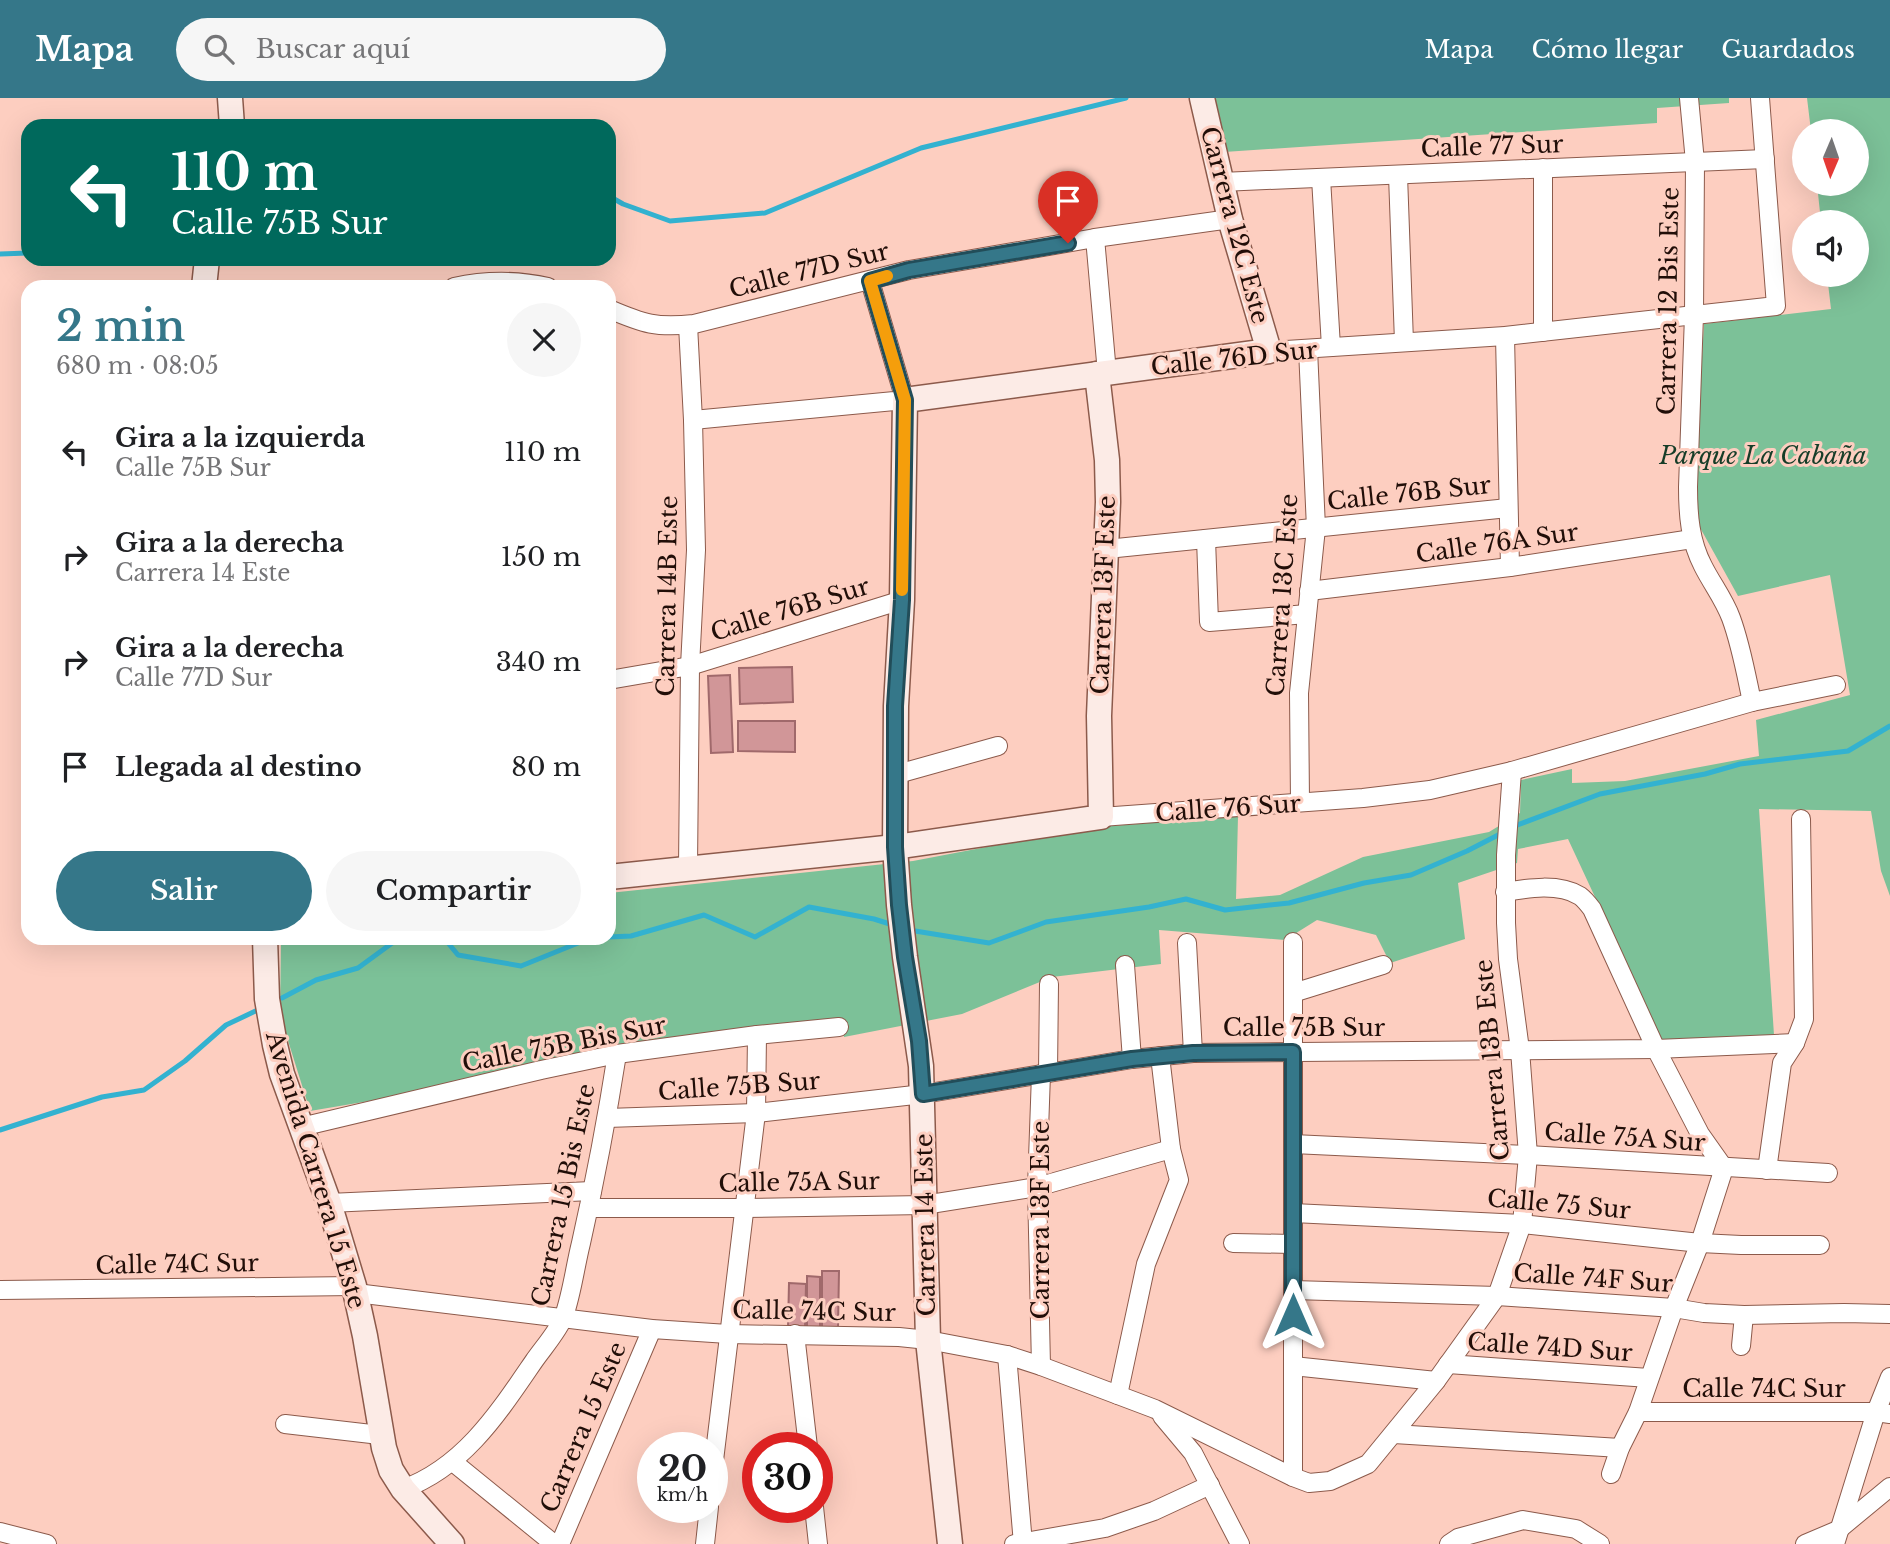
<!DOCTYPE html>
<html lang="es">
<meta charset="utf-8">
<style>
body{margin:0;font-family:"Libre Baskerville",serif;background:#f6f6f6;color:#202124;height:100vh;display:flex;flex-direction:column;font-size:26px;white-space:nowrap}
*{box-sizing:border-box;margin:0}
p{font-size:23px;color:#757577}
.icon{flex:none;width:38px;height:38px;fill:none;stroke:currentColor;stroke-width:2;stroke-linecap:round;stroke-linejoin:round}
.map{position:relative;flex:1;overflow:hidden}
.drawer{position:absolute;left:21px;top:182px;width:595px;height:665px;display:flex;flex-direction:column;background:#fff;border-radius:21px;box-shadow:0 7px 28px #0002}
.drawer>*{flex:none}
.top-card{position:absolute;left:21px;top:21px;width:595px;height:147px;border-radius:21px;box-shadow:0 7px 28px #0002;background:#00695c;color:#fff;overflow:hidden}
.needle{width:46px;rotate:182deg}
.buttons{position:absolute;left:1792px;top:21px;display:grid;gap:14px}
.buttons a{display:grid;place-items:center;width:77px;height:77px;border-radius:50%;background:#fff;box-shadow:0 7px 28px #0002;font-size:35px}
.speed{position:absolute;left:637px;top:1334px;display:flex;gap:14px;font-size:35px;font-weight:700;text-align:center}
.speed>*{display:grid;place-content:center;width:91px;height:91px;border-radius:50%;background:#fff;box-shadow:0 7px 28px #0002;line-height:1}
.speed small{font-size:18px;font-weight:400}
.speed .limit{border:10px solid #d22;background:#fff;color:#111}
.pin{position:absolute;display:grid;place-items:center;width:60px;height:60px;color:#fff;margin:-72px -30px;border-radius:50% 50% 50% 0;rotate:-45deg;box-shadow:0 0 7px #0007}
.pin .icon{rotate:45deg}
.me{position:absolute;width:77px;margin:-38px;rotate:0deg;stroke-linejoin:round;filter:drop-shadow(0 0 5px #0008)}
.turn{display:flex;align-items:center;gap:24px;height:147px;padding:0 35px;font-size:32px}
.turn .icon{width:91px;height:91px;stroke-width:2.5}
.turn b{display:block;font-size:49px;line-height:60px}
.round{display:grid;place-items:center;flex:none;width:74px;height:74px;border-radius:37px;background:#f6f6f6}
.summary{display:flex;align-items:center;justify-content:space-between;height:119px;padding:0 35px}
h1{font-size:42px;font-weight:600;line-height:52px;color:#357789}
.primary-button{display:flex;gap:14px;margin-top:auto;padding:14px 35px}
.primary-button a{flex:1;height:80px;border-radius:42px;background:#357789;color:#fff;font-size:28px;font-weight:600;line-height:80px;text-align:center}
.primary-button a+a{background:#f6f6f6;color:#202124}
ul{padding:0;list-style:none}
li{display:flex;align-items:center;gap:21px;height:105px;padding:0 35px}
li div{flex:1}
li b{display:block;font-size:26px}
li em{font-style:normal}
header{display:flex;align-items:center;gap:42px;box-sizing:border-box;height:98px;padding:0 35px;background:#357789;color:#fff}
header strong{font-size:33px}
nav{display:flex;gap:38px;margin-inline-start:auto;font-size:24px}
.search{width:490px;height:63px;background:#f6f6f6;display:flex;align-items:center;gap:18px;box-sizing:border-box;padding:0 24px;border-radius:38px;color:#757577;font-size:26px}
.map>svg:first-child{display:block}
.green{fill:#7cc198}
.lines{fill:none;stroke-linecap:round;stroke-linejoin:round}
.stream{stroke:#33b2d0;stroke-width:5}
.building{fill:#d19698;stroke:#a0696b;stroke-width:2}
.street-casing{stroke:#8c5a4b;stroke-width:20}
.secondary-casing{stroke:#8c5a4b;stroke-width:27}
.street{stroke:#fff;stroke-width:18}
.secondary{stroke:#fcebe6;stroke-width:24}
.route-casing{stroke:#224d59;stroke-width:18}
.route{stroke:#357789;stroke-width:12}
.slow{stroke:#f59e0b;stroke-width:12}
.labels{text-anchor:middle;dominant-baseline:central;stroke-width:6;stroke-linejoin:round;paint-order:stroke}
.street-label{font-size:24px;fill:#210e08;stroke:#fdcec0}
.park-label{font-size:24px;font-style:italic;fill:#163d28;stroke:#fdcec0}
</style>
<header>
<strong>Mapa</strong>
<div class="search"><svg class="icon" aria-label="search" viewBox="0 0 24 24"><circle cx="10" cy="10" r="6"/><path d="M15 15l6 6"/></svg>Buscar aquí</div>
<nav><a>Mapa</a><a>Cómo llegar</a><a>Guardados</a></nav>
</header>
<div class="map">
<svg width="1890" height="1446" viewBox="0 0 1890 1446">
<rect width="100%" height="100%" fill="#fdcec0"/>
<g class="green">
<path d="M1210,0H1729V5L1657,10V25L1224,54Z"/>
<path d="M1807,0H1890V798L1881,773L1871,713L1759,711L1774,937L1662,943L1568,741L1518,751L1517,765L1458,785L1465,841L1390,865L1376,837L1317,822L1285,842L1159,832L1161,866L1052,879L962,916L844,939L842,923L310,1013L280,917L281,840H609V795L913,763L1087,730L1238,718L1236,801L1280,797L1363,759L1489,734L1520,715L1521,682L1572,671V685L1625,683L1759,658L1756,622L1850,597L1830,477L1738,498L1698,426L1696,358L1704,226L1831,211L1827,177H1857V124H1821L1817,86H1857V33H1811Z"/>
</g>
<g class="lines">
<g class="stream">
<path d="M609,98L623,106L670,123L765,115L921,50L1126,0"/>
<path d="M0,156L28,155"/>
<path d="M1512,729L1600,696L1705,676L1740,666L1848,653L1890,628"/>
<path d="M909,832L989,845L1046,824L1149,809L1186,801L1225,812L1289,805L1364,785L1411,777L1467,753L1504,734"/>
<path d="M609,839L631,838L704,817L755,839L809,809L874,821L893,827"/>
<path d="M444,840L458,857L521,868L583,843L601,840"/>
<path d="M282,900L316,882L358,870L399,840"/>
<path d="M0,1032L102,999L144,992L185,963L226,927L262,910"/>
</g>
</g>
<g class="building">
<path d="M792,569L793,604L740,606L739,570Z"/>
<path d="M730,577L733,654L711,655L708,578Z"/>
<path d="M738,623H795V654L738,653Z"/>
<path d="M822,1173H839L838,1230L822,1229Z"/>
<path d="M807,1178L820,1179V1231H807Z"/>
<path d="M789,1185L806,1186L805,1231L788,1230Z"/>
</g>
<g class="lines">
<g class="street-casing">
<g id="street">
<path d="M1689,0L1695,64L1694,217L1688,389C1688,417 1690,443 1703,468C1712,486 1724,501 1731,520C1741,547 1746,576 1752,604"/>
<path d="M1398,77L1404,244"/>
<path d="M1321,80L1331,249"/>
<path d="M1221,84L1765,61"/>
<path d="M1095,140L1107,275"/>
<path d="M454,189C486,182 517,182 548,189"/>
<path d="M609,211C644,226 656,230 694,226L909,172L1095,140L1230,121"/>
<path d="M688,227L693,322L696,452L690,568L688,770"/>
<path d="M1543,234V70"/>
<path d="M1505,238L1510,469"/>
<path d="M1269,253L1505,238L1776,208L1760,0"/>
<path d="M693,322L905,302L870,183"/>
<path d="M1206,441L1209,524L1307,516"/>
<path d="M1107,451L1508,410"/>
<path d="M1309,493L1510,469L1692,441"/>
<path d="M609,582L690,568L902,502"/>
<path d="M894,677L998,648"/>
<path d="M1300,704L1299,595L1316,430L1308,251"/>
<path d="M1101,719L1363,700L1430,692L1512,673L1752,604L1836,587"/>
<path d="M1505,794C1528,790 1559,785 1580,798C1584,801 1589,807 1592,811L1656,951L1700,1036L1724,1070L1700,1145L1674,1210L1638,1314L1620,1350L1611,1376"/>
<path d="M1293,844V1379"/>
<path d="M1187,845L1193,955"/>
<path d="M1125,867L1132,961"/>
<path d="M1293,895L1383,867"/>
<path d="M1048,975L1049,886"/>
<path d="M1041,976L1037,1089L1041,1268"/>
<path d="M607,1020L756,1015L923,996L1132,961L1193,955L1656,951L1795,945"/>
<path d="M301,1029L541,972L617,956L757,937L839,929"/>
<path d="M1293,1046L1528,1057L1828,1075"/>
<path d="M1767,1072L1782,965L1795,945L1804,921L1801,721"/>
<path d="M329,1105L592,1093"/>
<path d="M589,1110H744L924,1107L1037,1089L1171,1051"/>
<path d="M1293,1115L1522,1126L1700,1145L1741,1147H1820"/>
<path d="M1233,1145L1293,1146"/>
<path d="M0,1192L354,1188"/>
<path d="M1293,1192L1497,1198L1674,1210L1704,1215L1744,1217L1844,1215L1890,1216"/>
<path d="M356,1195L652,1231L728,1236L899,1239L928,1242L1007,1257L1041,1268L1155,1311L1293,1379L1309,1385L1330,1383L1368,1366L1436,1283L1497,1198L1522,1126L1528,1057L1520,952L1508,861L1506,825V757L1512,673"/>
<path d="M795,1236L808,1349"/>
<path d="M1741,1248L1744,1217"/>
<path d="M1007,1257L1023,1446"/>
<path d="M1448,1266L1649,1280"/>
<path d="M1293,1268L1436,1283"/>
<path d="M1118,1297L1146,1166L1179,1082L1171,1051L1160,958"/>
<path d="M1638,1314H1876L1890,1316"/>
<path d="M1162,1318L1193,1355L1240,1446"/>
<path d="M285,1326L380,1337"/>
<path d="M1394,1336L1620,1350"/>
<path d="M453,1364L554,1446"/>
<path d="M712,1379L756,1015L757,937"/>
<path d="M403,1391C464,1369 499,1314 534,1263C543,1250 559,1232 564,1218C572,1195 575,1169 581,1145C595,1083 607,1020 617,956"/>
<path d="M814,1409L818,1446"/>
<path d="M0,1434L47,1446"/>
<path d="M560,1446L652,1231"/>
<path d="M705,1446L709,1409"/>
<path d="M1014,1446L1105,1430L1154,1413L1210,1387"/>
<path d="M1449,1446L1458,1440L1523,1422L1576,1431L1600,1446"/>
<path d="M1805,1446L1838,1432L1890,1389"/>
<path d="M1835,1446L1876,1314L1890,1279"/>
</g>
</g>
<g class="secondary-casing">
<g id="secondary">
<path d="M230,0L232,28"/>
<path d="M204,189L207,161"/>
<path d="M609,779L895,749L1101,719L1099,618L1108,404L1107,362L1097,276"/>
<path d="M265,840L267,901L275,947L282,976L329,1105L354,1188L365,1238L384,1350L391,1372L403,1391L452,1446"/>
<path d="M950,1446L928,1242L921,968L905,859L899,807L895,749L896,608L902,502L905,302L1269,253L1230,121L1202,0"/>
</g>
</g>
<use href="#street" class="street"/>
<use href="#secondary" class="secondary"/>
</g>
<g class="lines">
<g class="route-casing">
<path id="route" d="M1068,145L909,172L870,183L905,302L902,502L895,608V749L899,807L905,859L919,943L923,996L1132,961L1193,955L1293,954V1217"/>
</g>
<use href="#route" class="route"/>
<path class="slow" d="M887,178L870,183L905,302L902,492"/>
</g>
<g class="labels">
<g class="street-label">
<text transform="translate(1492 48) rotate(-2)">Calle 77 Sur</text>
<text transform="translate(1235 127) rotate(75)">Carrera 12C Este</text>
<text transform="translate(809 172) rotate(-14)">Calle 77D Sur</text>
<text transform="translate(1668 203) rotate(-89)">Carrera 12 Bis Este</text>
<text transform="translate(1234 260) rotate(-6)">Calle 76D Sur</text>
<text transform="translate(1409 395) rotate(-6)">Calle 76B Sur</text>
<text transform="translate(1497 445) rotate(-8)">Calle 76A Sur</text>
<text transform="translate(1103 497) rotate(-88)">Carrera 13F Este</text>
<text transform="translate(1282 497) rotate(-86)">Carrera 13C Este</text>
<text transform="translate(667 498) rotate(-89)">Carrera 14B Este</text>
<text transform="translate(790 511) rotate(-17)">Calle 76B Sur</text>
<text transform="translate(1228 710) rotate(-4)">Calle 76 Sur</text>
<text x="1304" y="929">Calle 75B Sur</text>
<text transform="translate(564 946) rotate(-11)">Calle 75B Bis Sur</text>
<text transform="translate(1492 962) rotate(-95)">Carrera 13B Este</text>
<text transform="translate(739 988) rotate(-4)">Calle 75B Sur</text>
<text transform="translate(1625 1039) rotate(4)">Calle 75A Sur</text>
<text transform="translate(316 1072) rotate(73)">Avenida Carrera 15 Este</text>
<text transform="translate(799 1084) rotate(-1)">Calle 75A Sur</text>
<text transform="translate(563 1097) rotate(-78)">Carrera 15 Bis Este</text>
<text transform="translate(1559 1106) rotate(5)">Calle 75 Sur</text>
<text transform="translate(1040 1122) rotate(-90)">Carrera 13F Este</text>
<text transform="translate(925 1127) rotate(-91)">Carrera 14 Este</text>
<text transform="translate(177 1166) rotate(-1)">Calle 74C Sur</text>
<text transform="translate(1593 1180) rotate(4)">Calle 74F Sur</text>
<text transform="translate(814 1213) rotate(1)">Calle 74C Sur</text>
<text transform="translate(1550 1249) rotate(4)">Calle 74D Sur</text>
<text x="1764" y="1290">Calle 74C Sur</text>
<text transform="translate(583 1329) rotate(-67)">Carrera 15 Este</text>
</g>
<g class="park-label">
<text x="1763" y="357">Parque La Cabaña</text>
</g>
</g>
</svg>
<div class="buttons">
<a><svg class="needle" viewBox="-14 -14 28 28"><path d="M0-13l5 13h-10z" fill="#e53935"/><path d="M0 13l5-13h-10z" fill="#757577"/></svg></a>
<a><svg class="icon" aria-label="sound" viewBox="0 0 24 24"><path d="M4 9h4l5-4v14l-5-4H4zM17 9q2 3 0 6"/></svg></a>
</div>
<div class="speed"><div>20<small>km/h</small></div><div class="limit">30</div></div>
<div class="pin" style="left:1068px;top:145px;background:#d93025"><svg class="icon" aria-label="arrive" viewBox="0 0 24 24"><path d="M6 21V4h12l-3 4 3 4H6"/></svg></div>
<svg class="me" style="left:1293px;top:1217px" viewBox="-20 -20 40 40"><path d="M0-17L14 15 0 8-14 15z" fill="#357789" stroke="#fff" stroke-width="4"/></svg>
<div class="top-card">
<div class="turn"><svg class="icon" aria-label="left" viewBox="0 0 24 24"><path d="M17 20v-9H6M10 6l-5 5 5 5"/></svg><div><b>110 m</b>Calle 75B Sur</div></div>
</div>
<section class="drawer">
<div class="summary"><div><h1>2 min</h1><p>680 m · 08:05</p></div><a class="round"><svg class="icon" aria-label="close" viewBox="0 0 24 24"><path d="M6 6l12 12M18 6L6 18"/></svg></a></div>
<ul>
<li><svg class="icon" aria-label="left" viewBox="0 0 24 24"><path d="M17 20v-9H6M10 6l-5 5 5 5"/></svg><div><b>Gira a la izquierda</b><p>Calle 75B Sur</p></div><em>110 m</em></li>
<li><svg class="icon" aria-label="right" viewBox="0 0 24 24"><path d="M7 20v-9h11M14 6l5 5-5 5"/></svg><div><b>Gira a la derecha</b><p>Carrera 14 Este</p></div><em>150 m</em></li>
<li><svg class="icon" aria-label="right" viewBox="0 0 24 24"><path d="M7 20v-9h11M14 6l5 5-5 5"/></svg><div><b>Gira a la derecha</b><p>Calle 77D Sur</p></div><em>340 m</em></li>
<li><svg class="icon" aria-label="arrive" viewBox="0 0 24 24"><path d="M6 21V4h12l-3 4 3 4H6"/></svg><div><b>Llegada al destino</b></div><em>80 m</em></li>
</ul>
<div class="primary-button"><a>Salir</a><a>Compartir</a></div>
</section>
</div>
